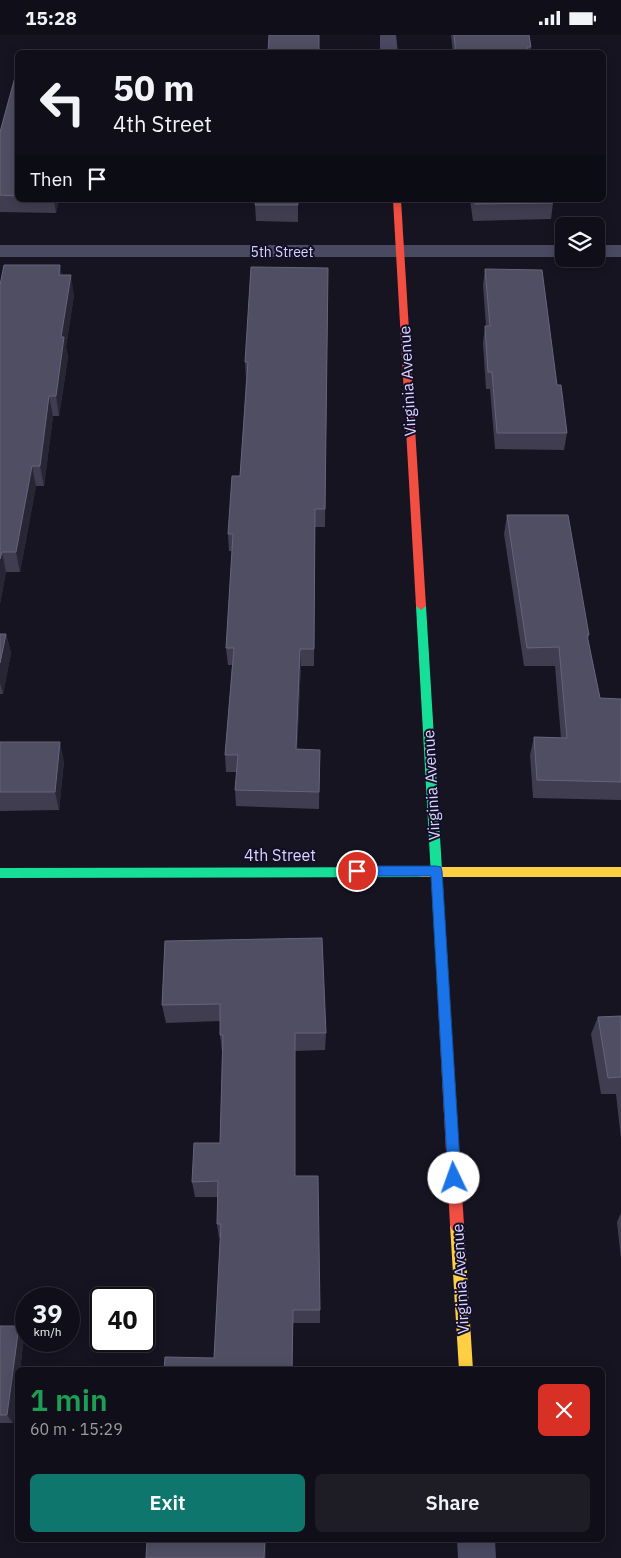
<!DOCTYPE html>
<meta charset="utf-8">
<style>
body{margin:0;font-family:"IBM Plex Sans",sans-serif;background:#1e1d26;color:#f1f3f6;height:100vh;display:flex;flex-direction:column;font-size:19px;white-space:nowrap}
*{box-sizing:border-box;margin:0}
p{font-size:16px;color:#9c9ca2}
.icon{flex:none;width:28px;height:28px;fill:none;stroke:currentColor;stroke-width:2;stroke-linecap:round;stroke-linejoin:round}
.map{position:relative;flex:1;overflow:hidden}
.details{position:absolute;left:15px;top:1332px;width:590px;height:175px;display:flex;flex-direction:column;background:#100f19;border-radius:8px;box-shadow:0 2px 12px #0003,0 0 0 1px #302f38}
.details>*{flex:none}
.banner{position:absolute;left:15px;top:15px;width:591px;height:152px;border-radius:8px;box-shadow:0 2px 12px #0003,0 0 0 1px #302f38;background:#100f19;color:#f1f3f6;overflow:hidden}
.controls{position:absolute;left:555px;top:182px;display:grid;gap:10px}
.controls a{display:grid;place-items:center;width:50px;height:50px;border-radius:8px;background:#100f19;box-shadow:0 2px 12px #0003,0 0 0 1px #302f38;font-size:25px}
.speed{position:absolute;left:15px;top:1252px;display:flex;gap:10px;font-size:25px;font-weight:700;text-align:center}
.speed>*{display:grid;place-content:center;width:65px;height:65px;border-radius:50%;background:#100f19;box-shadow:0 2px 12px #0003,0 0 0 1px #302f38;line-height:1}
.speed small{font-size:12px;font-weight:400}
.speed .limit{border:2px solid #111;border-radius:8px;background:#fff;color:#111}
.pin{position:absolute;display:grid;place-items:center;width:42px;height:42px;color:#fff;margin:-21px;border:2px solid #fff;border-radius:50%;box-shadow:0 1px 5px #0007}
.me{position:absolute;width:55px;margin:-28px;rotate:357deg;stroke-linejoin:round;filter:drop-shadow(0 0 4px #0008)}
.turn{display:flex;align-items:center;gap:18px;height:105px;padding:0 15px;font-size:22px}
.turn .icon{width:65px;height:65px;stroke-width:2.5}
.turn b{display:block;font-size:35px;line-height:42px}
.then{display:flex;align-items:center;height:48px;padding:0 15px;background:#0003;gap:10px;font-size:19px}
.round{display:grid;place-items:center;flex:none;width:52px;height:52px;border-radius:8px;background:#1e1d26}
.headline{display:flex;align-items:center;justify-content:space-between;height:85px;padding:0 15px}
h1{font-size:30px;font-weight:600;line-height:38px;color:#1e9e55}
.button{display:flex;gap:10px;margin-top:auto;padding:10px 15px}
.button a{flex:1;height:58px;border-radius:8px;background:#0f766e;color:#fff;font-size:20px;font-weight:600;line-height:58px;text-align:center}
.button a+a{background:#1e1d26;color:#f1f3f6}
.status{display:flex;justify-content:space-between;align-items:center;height:35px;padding:0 25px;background:#100f19;direction:ltr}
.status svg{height:14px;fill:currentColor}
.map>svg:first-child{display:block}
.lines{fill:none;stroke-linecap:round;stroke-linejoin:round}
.street{fill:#4a4962;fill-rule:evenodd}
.fast{fill:#16e098;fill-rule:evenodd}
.slow{fill:#ffcf43;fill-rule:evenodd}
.jam{fill:#f24e42;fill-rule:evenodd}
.wall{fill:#403d50}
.shaded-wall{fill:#282635}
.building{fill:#504e63;stroke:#66637b}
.route{fill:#1a73e8;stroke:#114b97}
.labels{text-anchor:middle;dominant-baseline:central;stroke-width:4;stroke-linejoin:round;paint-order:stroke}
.far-street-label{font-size:14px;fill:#d9d4ff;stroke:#130f26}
.street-label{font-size:16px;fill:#d9d4ff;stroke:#130f26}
</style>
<div class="status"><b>15:28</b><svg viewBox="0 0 49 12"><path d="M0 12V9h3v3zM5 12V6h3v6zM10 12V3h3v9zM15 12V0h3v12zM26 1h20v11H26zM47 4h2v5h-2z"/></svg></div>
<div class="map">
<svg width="621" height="1523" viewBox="0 0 621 1523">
<rect width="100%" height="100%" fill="#161421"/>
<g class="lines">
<g class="street">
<path d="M380,0H396L398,18H380Z"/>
<rect x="0" y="210" width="564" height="12"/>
<rect x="596" y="210" width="25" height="12"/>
<path d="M457,1505H495L496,1523H458Z"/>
</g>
<g class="fast">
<path d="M421,567L426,571L449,950L447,954L443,955L439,954L437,950L416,571Z"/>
<path d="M421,832L425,834L427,837L425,840L421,842L0,843V833Z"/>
</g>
<g class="slow">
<path d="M421,832H621V842H421L417,840L415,837L417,834Z"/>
<path d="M457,1183L462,1185L464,1190L473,1335H459L450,1190L452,1185Z"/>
</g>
<g class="jam">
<path d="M393,165H401L426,571L421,575L416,571Z"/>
<path d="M443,945L447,946L449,950L464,1190L462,1195L457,1197L452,1195L450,1190L437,950L439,946Z"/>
</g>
</g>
<g class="wall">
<path d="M451,0H529L531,12V18H453Z"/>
<path d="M18,31V165H59L56,178L0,177V97Z"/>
<path d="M298,165V187L256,186L255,170Z"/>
<path d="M470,165H553V168L551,184L473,186Z"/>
<path d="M328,233L325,492H315L314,631H301L297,714L320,715L319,774L236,771L235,755L237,737H226L225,720L232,630H228L226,613L232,516H229L228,499L240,441L246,345L245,327Z"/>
<path d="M485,234L557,350L567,398L564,415L495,414L490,354H486L483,308L485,291H486L483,250Z"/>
<path d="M62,240L74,260L66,312L68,322L59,381H53L44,451H36L20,537H6L0,569V250Z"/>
<path d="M507,480L589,600L588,604L600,663L621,664V765L533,763L530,720L534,702L561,703L555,631H524L504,499Z"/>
<path d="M0,599H6L11,618L3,659H0Z"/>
<path d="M0,707L64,726L59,775L0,776Z"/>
<path d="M165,906L326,998L325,1015L295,1016V1141L320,1275V1288H294L214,1323L220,1203H219L217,1189L218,1162H195L192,1147L220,1108L222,1017L220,1000V986L166,988L162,970Z"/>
<path d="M621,981V1104L616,1059H601L591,999L598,982Z"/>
<path d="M621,1178V1224L617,1187Z"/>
<path d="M0,1291H19L24,1301L20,1335H18V1353L13,1388H0Z"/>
</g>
<g class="shaded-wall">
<path d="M54,165H59L56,178Z"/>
<path d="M60,230L64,250L59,240Z"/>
<path d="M71,240L74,260L66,312L68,322L59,381L56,361L61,302Z"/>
<path d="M49,361L53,381L44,451L40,431Z"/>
<path d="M32,431L36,451L20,537L16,517Z"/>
<path d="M2,517L6,537L0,569V524Z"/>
<path d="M6,599L11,618L3,659L0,648V628Z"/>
<path d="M300,614L301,631L296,731V714Z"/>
<path d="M60,707L64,726L59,775L55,757Z"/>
<path d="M293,1275V1335H292Z"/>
<path d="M19,1291L24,1301L20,1335H18V1353L13,1388L7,1380Z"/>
<path d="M265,1505H266V1523H264Z"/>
</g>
<g class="building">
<path d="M269,0H319V18H268Z"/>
<path d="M454,0H529L531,12H527L528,18H456Z"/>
<path d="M18,31V161L0,160V97Z"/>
<path d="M256,165H298V170H255Z"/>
<path d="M474,165H553V168L475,169Z"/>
<path d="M4,230H60L59,240H71L61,302H64L56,361H49L40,431H32L16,517H2L0,524V250Z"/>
<path d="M251,232L328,233L325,474H315L314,614H300L296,714L320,715L319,757L235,755L238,720H225L234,613H226L233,499H228L232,441H240L248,327H245Z"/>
<path d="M485,234L542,235L557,350H561L567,398H497L492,337H488L485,291H490Z"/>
<path d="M507,480H568L589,600H587L600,663L621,664V747L537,745L534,702L567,703L559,612L527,613Z"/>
<path d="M0,599H6L0,628Z"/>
<path d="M0,707H60L55,757H0Z"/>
<path d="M322,903L326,998H295V1141H318L320,1275H293L292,1335H164L165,1322L214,1323L221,1189H217L218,1146L192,1147L194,1108H220L223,1000H220V969L162,970L165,906Z"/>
<path d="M621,981V1042L608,1043L598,982Z"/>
<path d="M0,1291H19L7,1380H0Z"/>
<path d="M147,1505H265L264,1523H146Z"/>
</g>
<path class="route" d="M357,831H436L441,832L442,836L461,1143L459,1148L454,1150L450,1148L448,1143L431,841H357L353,840L351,836L353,833Z"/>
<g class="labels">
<g class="far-street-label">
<text x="282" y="217">5th Street</text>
</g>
<g class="street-label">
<text transform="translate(407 346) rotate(-93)">Virginia Avenue</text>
<text transform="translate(431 750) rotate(-93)">Virginia Avenue</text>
<text x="280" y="820">4th Street</text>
<text transform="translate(460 1244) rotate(-93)">Virginia Avenue</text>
</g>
</g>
</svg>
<div class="controls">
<a><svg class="icon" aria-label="layers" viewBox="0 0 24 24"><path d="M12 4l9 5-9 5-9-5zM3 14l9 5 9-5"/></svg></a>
</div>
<div class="speed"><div>39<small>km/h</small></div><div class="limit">40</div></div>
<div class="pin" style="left:357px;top:836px;background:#d93025"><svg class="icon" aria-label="arrive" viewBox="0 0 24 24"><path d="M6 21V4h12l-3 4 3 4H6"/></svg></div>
<svg class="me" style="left:454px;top:1143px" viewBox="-20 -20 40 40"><circle r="19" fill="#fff"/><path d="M0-13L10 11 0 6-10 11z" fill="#1a73e8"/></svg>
<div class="banner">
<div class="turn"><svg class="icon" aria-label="left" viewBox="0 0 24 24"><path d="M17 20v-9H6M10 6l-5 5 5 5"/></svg><div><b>50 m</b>4th Street</div></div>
<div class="then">Then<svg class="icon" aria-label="arrive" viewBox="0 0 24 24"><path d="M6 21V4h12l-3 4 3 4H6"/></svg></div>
</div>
<section class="details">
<div class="headline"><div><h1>1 min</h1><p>60 m · 15:29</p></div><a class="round" style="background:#d93025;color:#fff"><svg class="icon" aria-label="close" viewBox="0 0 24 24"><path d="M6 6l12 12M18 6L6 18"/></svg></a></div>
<div class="button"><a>Exit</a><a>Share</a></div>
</section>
</div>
